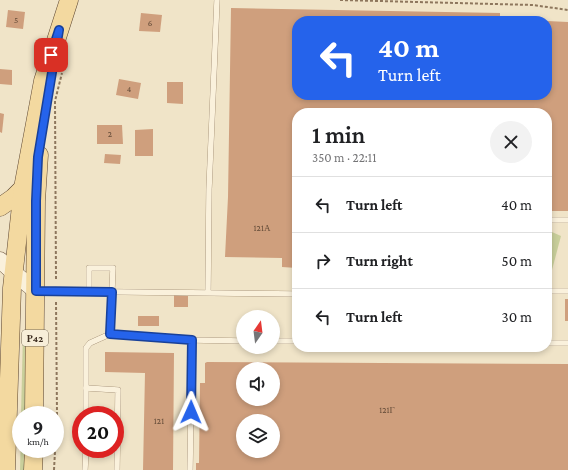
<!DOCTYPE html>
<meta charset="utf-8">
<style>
body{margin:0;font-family:"Crimson Pro",serif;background:#f2f2f2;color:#202124;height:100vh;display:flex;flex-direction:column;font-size:15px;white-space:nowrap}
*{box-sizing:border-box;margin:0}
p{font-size:13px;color:#757577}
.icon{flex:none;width:22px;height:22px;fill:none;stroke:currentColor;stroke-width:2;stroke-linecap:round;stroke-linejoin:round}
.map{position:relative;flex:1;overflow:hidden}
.drawer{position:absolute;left:292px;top:108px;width:260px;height:244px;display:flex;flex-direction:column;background:#fff;border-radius:16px;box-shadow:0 2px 6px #0003}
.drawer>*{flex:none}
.top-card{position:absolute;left:292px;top:16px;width:260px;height:84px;border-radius:16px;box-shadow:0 2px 6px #0003;background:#2563eb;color:#fff;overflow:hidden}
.needle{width:26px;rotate:14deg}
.buttons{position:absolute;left:236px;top:310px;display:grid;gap:8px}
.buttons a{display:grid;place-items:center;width:44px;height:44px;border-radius:50%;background:#fff;box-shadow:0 2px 6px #0003;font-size:20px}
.speed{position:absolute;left:12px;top:406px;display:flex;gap:8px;font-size:20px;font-weight:700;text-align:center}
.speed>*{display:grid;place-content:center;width:52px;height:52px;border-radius:50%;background:#fff;box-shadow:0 2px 6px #0003;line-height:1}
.speed small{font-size:10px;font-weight:400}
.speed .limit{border:6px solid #d22;background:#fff;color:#111}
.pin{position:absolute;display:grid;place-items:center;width:34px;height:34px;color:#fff;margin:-17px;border-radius:8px;box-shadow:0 2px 6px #0006}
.me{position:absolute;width:44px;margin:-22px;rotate:1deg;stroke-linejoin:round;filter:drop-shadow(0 0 3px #0008)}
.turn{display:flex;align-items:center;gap:14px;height:84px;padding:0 20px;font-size:18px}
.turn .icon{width:52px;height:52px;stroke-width:2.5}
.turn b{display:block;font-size:28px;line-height:34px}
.round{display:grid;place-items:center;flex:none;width:42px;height:42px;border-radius:21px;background:#f2f2f2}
.overview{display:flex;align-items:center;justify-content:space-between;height:68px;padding:0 20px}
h1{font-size:24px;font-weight:600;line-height:30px}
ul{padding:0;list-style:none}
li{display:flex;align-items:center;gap:12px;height:56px;padding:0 20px;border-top:1px solid #e0e0e0}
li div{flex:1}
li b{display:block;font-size:15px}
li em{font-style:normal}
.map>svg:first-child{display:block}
.green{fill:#c9cf9b}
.building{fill:#cf9f7d;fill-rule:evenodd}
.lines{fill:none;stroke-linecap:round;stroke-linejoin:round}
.lane-casing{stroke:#8d765c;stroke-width:6}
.secondary-casing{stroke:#6f573f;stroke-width:17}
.primary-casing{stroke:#5b4430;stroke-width:19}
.path{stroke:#8d765c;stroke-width:2;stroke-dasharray:3 2;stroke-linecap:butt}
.lane{stroke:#faf1dc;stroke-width:5.5}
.secondary{stroke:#faf1dc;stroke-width:16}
.primary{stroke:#f3d9a0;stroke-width:18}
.route-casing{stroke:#184099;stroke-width:10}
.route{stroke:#2563eb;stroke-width:7}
.labels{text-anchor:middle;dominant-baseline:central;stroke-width:4;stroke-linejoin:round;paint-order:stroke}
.number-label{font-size:9px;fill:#624a37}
.shield{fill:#f7eed8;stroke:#756857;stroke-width:1}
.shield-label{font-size:10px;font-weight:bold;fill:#3d2e20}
</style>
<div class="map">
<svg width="568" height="470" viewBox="0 0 568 470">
<rect width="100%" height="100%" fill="#f0e4c8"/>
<g class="green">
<path d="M552,232L561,236L552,270L547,271V233Z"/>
<path d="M23,332H29L27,415H21Z"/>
<path d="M21,430V449H26L25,470H20Z"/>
</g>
<g class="building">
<path d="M231,8L500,13V21H297V95H547V21L568,22V211H547V113H297V268L282,267V258L225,257L228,197Z"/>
<path d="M8,10L25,12L23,29L6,27Z"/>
<path d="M141,13L162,15L160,32L139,31Z"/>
<path d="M0,69L12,70V85L0,84Z"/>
<path d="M119,79L141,83L138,99L116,95Z"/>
<path d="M167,82H183V104L167,103Z"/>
<path d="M0,113L4,114L2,133L0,132Z"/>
<path d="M97,125H122L123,144H97Z"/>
<path d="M153,129V156H135V130Z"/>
<path d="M105,154L121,155L120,164L104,163Z"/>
<path d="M174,295L188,296V307H174Z"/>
<rect x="565" y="299" width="3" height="22"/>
<rect x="138" y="316" width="21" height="10"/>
<path d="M105,352L174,353L173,470H143L145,373L105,372Z"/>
<path d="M207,362L568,364V470H196V463H199L200,383H205V363ZM243,369H273V399H243ZM243,421H273V451H243Z"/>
</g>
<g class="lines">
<g class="lane-casing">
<g id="lane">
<path d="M547,220H568"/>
<path d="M38,291L297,294"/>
<path d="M547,291H568"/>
<path d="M208,292L209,189L217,0"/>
<path d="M110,334L192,340L243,341"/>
<path d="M273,341H297"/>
<path d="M547,343H568"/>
<path d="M86,388L118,390L117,470"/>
<path d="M86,415V348L90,343L110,334L113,268H89V291"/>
<path d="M85,470L86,449"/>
<path d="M190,470L192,340"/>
</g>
</g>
<g class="secondary-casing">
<path id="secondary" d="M0,260L14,273L36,291"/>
</g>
<g class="primary-casing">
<g id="primary">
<path d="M0,207L13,198L23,188"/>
<path d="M34,415L36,201L39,155"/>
<path d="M6,470L12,288L23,188L43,81L69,0"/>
<path d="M33,470L34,449"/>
</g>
</g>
<g class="path">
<path d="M340,0L533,5L568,10"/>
<path d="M56,279L55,101L62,73"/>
<path d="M54,470L57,414L56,301"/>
</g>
<use href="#lane" class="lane"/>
<use href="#secondary" class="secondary"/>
<use href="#primary" class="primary"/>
</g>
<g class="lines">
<g class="route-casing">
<path id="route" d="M51,55L59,30L38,157L36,201V291L112,292L110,334L192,340L191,412"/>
</g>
<use href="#route" class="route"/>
</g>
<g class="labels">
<g class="number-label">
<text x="16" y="20">5</text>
<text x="150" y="23">6</text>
<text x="129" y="89">4</text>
<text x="110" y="134">2</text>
<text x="262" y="228">121А</text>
<text x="387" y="410">121Г</text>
<text x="159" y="421">121</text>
</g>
<rect class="shield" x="22" y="330" width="26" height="16" rx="3"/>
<g class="shield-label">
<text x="35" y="338">Р42</text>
</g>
</g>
</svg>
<div class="buttons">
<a><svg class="needle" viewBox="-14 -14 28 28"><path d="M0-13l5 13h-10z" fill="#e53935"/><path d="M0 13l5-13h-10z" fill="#757577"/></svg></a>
<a><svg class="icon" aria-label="sound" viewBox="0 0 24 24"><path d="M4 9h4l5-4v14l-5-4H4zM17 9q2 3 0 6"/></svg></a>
<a><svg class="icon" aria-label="layers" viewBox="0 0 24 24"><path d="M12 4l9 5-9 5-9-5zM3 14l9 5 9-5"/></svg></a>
</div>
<div class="speed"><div>9<small>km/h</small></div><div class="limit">20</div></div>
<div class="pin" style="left:51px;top:55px;background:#d93025"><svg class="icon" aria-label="arrive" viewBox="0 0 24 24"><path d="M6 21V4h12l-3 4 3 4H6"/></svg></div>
<svg class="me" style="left:191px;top:412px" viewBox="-20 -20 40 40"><path d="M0-17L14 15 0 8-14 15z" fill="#2563eb" stroke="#fff" stroke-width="4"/></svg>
<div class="top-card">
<div class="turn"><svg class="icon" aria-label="left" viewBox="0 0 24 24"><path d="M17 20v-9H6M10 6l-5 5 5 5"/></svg><div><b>40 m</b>Turn left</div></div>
</div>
<section class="drawer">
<div class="overview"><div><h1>1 min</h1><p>350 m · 22:11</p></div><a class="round"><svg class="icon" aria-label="close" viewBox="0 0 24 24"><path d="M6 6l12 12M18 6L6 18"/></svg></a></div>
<ul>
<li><svg class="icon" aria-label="left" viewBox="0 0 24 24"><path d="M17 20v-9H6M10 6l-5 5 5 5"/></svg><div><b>Turn left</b></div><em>40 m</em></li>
<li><svg class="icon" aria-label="right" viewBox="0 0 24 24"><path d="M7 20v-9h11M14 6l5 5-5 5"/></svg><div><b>Turn right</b></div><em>50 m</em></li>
<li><svg class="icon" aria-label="left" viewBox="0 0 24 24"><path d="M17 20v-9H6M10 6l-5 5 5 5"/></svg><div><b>Turn left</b></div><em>30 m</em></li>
</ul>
</section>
</div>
